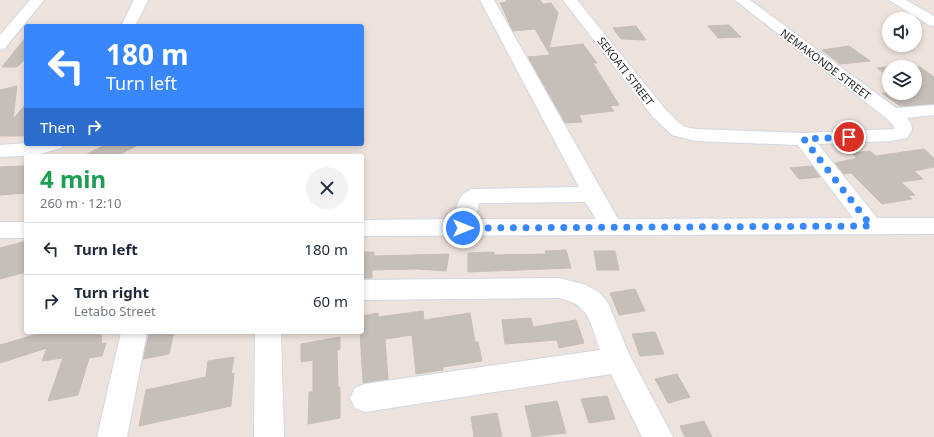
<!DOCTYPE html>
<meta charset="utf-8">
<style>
body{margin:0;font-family:"Noto Sans",sans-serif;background:#f2f2f3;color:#1f2937;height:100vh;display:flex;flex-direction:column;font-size:15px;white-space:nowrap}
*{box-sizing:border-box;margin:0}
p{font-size:13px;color:#747a83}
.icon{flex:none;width:22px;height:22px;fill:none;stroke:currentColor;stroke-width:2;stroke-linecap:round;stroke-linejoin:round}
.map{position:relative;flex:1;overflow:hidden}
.side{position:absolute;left:24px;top:154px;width:340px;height:180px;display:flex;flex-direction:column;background:#fff;border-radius:4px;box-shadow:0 2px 6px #0003}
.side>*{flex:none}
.banner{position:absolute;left:24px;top:24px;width:340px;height:122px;border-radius:4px;box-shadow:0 2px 6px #0003;background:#3887ff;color:#fff;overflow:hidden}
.controls{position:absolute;left:882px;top:12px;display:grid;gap:8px}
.controls a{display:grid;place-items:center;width:40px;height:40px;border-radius:50%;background:#fff;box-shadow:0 2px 6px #0003;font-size:20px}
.pin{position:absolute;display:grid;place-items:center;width:34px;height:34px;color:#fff;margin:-17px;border:2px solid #fff;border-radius:50%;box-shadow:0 1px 4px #0007}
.me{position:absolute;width:44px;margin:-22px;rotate:90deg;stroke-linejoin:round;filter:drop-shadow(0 0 3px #0008)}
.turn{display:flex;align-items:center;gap:14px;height:84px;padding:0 16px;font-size:18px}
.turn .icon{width:52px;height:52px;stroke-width:2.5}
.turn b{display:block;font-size:28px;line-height:34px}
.then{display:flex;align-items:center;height:38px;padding:0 16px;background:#0003;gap:8px;font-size:15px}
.round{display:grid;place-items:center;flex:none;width:42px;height:42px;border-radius:21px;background:#f2f2f3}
.summary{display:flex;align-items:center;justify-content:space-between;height:68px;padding:0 16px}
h1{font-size:24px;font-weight:700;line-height:30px;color:#1e9e55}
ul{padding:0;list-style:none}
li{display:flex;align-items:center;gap:12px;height:52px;padding:0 16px;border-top:1px solid #e0e1e3}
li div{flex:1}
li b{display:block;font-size:15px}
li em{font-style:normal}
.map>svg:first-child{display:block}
.building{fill:#c6beb8;stroke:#c9beb6}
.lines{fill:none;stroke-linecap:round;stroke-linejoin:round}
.minor-casing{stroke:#d1d9e5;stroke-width:2}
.minor{fill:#fff;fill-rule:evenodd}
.route{stroke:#3887ff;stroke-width:7;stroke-dasharray:0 12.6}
.labels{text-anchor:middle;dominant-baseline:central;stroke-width:3;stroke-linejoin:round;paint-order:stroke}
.far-street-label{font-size:11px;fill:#2b2b2b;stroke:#fff}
</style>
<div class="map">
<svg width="934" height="437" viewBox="0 0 934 437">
<rect width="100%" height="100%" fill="#eee2dc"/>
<g class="building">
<path d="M506,0H540L543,4L551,3L558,13L549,48L583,44L597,63H593L619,105L610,106L614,111L579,115L582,122L565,123L528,57L550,55L535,29L513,31L500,3L507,2Z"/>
<path d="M729,25L741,37L718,38L708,26Z"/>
<path d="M636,26L646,40L621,39L613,28Z"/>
<path d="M26,37V58L17,67H2Z"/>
<path d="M849,46L870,61L840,64L822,50Z"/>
<path d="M902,65L904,67H889V77L877,68Z"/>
<path d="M915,67H920L934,77V104L900,106L882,93H915Z"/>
<path d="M17,86L13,119L26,104V136H0V90Z"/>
<path d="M107,144H140L117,156H83Z"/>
<path d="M924,149L934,158V167L914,171L923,179L901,182L915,195L908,196L912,199L882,204L851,173L844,174L835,163L857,158L851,153L870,151L876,156Z"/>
<path d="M26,166V193L0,195V167Z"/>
<path d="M812,166L820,177L799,179L790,168Z"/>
<path d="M26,241V272L0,279V248Z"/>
<path d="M566,250L571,268L468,272V253L494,252V255L546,254L545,251Z"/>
<path d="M594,251H615L619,270H597Z"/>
<path d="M362,252H374V256L449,254L446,271L417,269L372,270V278H362Z"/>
<path d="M635,289L645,311L619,315L610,293Z"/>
<path d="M423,311L424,320L470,313L475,342H478L482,361L443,367V370L416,374L412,335L385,339L388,379L363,383L360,332H362V316L378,313V317Z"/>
<path d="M531,318L533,327L576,320L584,343L559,348L557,340L505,344L502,320Z"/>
<path d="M44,332H101L102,344L106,343L102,356L89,358L78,395L48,401L63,358L42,361L47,348L0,363V345Z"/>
<path d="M158,332H174L169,354L143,359L149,334Z"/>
<path d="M655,332L664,354L640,356L632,334Z"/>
<path d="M340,337V349L337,350L338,387H340V418L308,424L309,392H313V360L301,362V344Z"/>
<path d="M234,357L231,374L234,373L231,406L139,426L146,390L206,377L208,361Z"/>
<path d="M677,374L690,397L668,403L655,379Z"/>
<path d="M607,396L615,419L589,423L581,399Z"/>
<path d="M557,401L566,433L532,437L525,406Z"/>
<path d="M497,413L502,437H474L471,417Z"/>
<path d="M704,421L712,437H685L680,426Z"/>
</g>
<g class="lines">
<g class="minor-casing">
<g id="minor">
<path d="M30,0H44L5,48L0,50V35Z"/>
<path d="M134,0H148L135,26H121Z"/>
<path d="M480,0H494L618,219L853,218L798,145L696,141L672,135L653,117L563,0H577L665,109L679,123L685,127L696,129L804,133L894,129L893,125L886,118L735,0H750L896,108L934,105V115L907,118L911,123L912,130L907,138L891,141L818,144L877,218H934V234L362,236V220L454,219C457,206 458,193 473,189L579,187ZM585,202L596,219H476L479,203Z"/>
<path d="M889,0H906L934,16V26L929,25Z"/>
<path d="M26,143V144H64L61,148L37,155L0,157V145Z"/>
<rect x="0" y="222" width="26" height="16"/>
<path d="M559,278L586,285L600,293L608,303L629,354L673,437H642L611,374L365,412L355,408L350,398L355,388L365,384L600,350C590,323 591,305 559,298L362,300V280Z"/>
<path d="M121,332H147L127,437H97Z"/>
<path d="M255,332H281L284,437H254Z"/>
</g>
</g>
<use href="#minor" class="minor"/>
</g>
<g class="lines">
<path class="route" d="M463,228L871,226L804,139L849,137"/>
</g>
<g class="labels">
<g class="far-street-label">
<text transform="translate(826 64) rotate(37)">NEMAKONDE STREET</text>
<text transform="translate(626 71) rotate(52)">SEKOATI STREET</text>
</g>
</g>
</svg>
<div class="controls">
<a><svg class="icon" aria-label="sound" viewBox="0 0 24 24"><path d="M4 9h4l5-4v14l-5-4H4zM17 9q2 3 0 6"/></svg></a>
<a><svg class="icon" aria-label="layers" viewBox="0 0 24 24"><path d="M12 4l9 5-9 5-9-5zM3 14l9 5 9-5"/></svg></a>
</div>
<div class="pin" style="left:849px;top:137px;background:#d93025"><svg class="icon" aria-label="arrive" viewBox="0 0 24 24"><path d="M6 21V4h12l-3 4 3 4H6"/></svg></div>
<svg class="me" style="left:463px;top:228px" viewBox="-20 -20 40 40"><circle r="17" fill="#3887ff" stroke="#fff" stroke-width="3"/><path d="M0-11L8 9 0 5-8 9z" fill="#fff"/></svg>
<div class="banner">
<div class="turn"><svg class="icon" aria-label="left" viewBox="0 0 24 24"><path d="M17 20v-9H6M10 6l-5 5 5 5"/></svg><div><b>180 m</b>Turn left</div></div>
<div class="then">Then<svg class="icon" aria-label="right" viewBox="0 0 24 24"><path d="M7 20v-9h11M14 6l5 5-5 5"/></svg></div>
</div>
<section class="side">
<div class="summary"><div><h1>4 min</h1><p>260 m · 12:10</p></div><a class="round"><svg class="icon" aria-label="close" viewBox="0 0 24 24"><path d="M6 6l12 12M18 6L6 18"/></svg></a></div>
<ul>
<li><svg class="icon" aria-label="left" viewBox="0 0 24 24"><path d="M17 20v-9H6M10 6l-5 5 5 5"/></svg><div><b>Turn left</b></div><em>180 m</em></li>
<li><svg class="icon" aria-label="right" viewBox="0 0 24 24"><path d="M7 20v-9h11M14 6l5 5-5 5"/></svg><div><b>Turn right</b><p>Letabo Street</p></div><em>60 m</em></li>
</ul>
</section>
</div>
